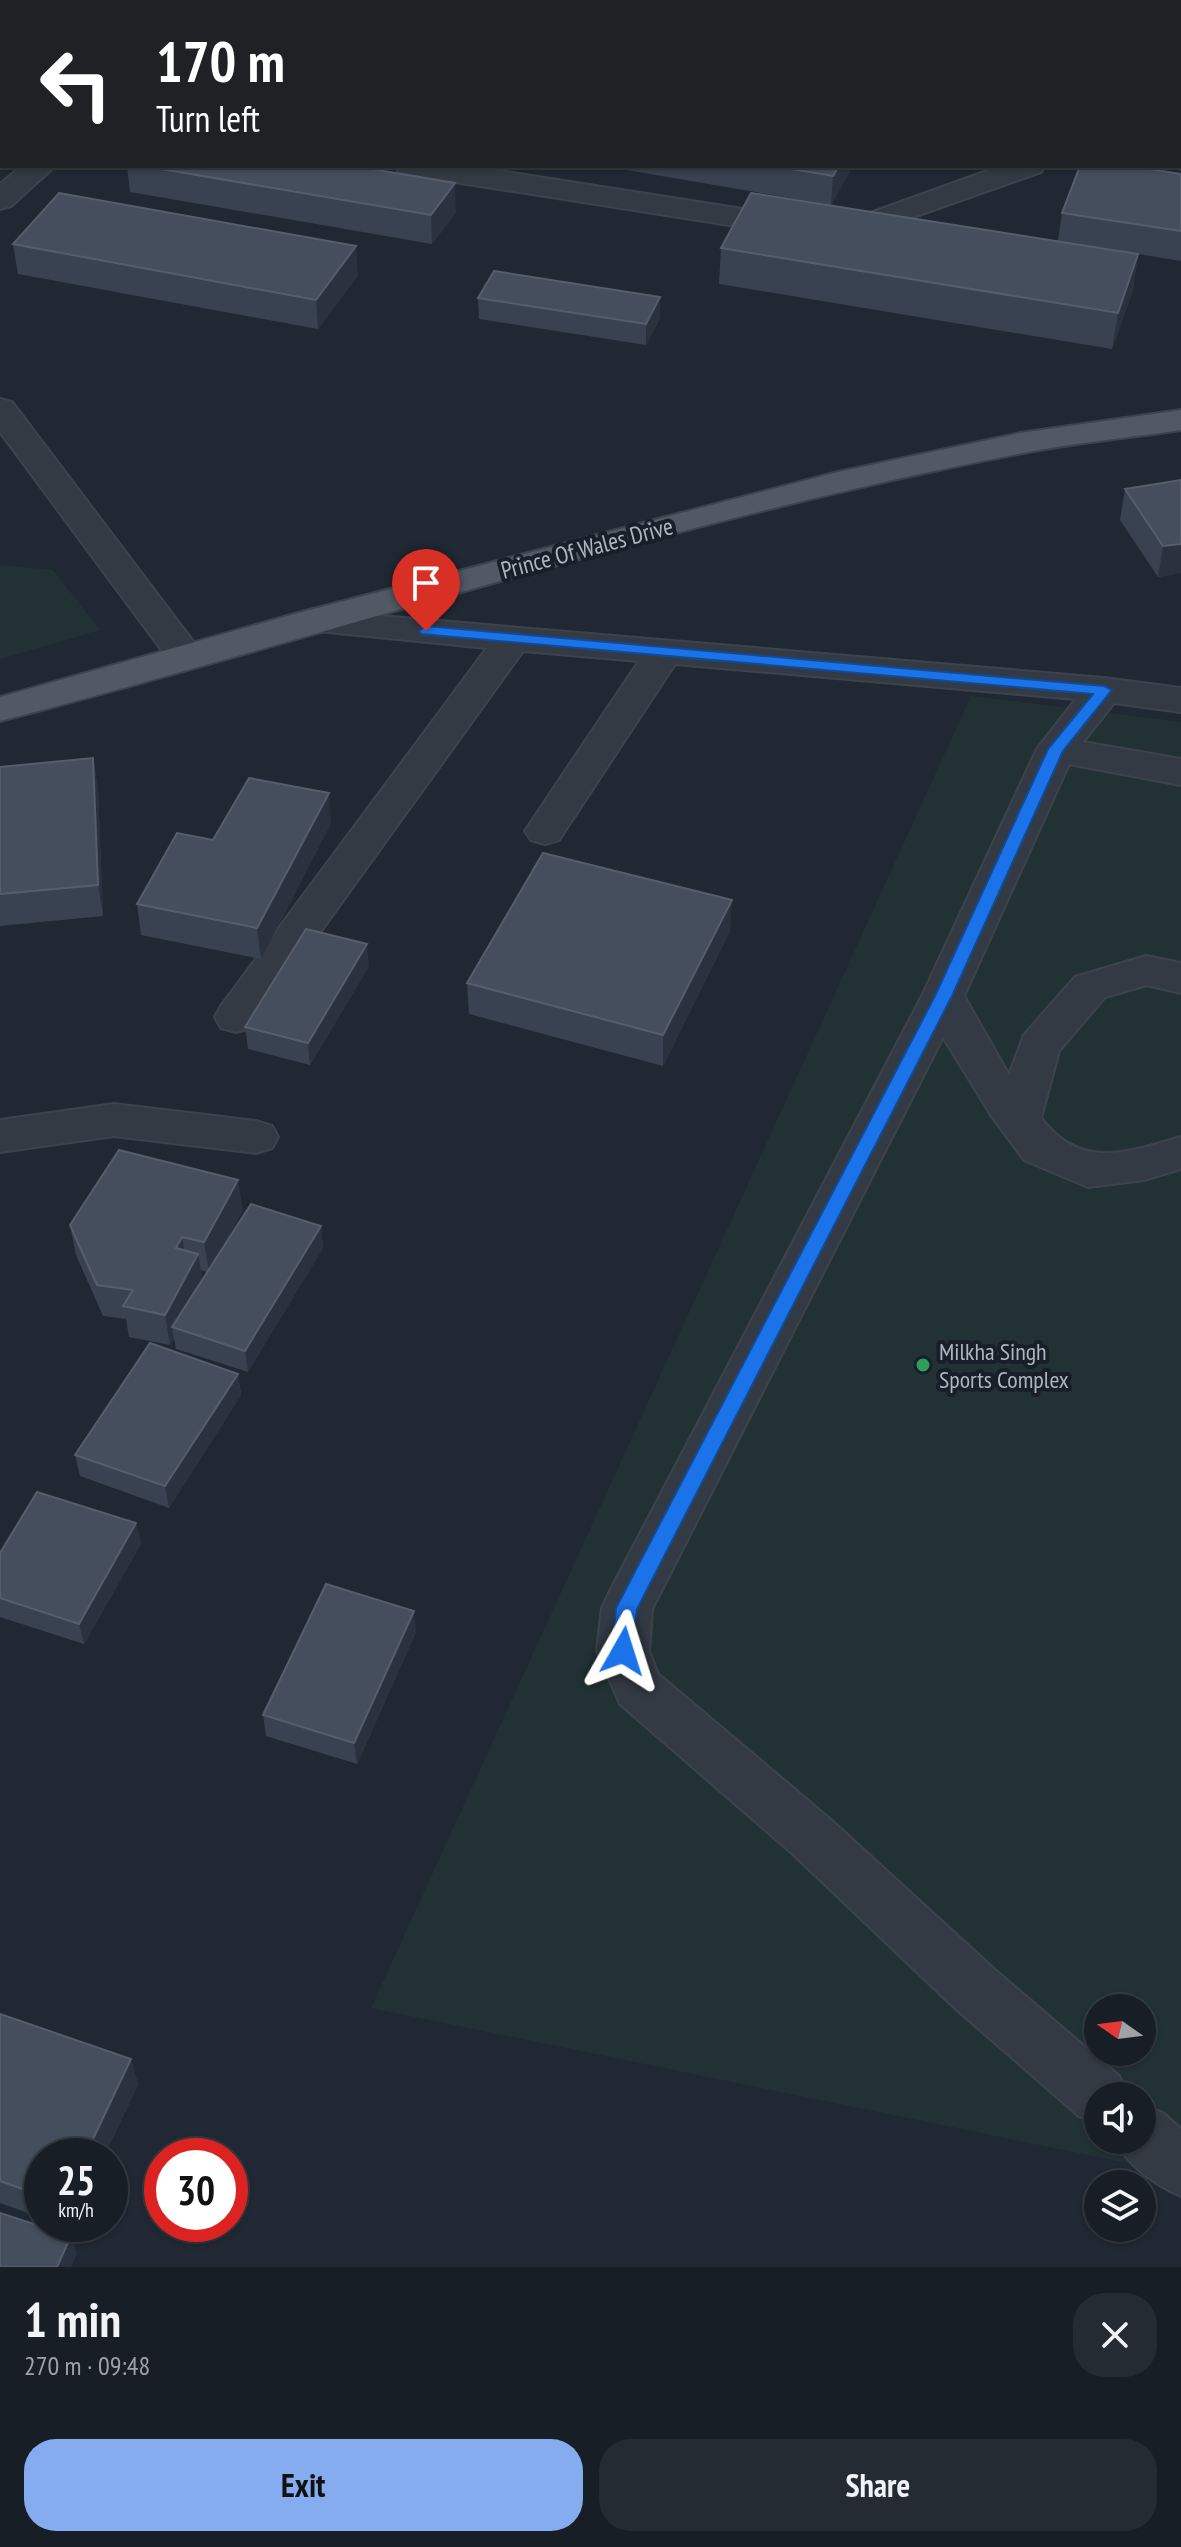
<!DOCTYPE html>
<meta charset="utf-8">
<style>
body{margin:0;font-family:"PT Sans Narrow",sans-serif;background:#252b32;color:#f1f3f6;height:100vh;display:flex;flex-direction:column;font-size:30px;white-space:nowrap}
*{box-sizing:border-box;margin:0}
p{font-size:26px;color:#9fa2a7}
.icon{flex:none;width:44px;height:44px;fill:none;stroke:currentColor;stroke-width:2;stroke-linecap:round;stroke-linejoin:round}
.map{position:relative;height:2267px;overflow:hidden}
.details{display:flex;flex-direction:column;background:#181e26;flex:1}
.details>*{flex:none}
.guide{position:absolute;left:0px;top:0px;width:1182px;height:168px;box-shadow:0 2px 6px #0004,0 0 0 2px #363c43;background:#202124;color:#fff;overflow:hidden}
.needle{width:52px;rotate:284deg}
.fabs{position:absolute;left:1084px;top:1994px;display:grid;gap:16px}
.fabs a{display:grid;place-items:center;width:72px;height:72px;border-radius:50%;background:#181e26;box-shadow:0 2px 6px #0004,0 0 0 2px #363c43;font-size:40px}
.speed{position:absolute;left:24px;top:2138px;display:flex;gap:16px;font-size:40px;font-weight:700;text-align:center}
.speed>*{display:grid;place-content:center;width:104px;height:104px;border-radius:50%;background:#181e26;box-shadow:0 2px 6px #0004,0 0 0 2px #363c43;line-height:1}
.speed small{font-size:20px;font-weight:400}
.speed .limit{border:12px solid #d22;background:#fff;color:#111}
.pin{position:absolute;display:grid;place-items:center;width:68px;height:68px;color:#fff;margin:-82px -34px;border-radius:50% 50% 50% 0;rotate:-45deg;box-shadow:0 0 8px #0007}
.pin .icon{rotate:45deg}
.me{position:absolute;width:88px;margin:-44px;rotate:6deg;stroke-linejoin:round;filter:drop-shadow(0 0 6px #0008)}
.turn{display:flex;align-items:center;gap:28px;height:168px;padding:0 24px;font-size:36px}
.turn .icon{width:104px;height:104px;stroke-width:2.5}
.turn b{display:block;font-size:56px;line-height:68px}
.round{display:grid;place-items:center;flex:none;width:84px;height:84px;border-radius:32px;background:#252b32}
.overview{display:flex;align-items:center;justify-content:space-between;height:136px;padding:0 24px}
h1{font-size:48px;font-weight:600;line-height:60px}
.action{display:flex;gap:16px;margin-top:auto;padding:16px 24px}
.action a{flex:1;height:92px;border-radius:32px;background:#85acee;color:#111;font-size:32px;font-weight:600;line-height:92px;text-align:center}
.action a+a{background:#252b32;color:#f1f3f6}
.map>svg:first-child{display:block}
.green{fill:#223234;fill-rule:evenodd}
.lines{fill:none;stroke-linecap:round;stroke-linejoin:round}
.minor-casing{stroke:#3d434d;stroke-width:4}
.major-casing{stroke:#3d434d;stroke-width:4}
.minor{fill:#333a44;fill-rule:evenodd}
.major{fill:#515964;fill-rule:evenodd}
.wall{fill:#394250;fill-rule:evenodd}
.shaded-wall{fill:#2a323f}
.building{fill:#454e5c;stroke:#565e6c;stroke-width:2}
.route{fill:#1a73e8;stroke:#114b97;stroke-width:2}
.leisure-dot{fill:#2e9e5b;stroke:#191f28;stroke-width:3}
.labels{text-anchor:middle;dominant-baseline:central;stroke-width:8;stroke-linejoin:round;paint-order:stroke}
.street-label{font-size:24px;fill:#adb5c1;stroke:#191f28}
.poi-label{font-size:24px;fill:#adb5c1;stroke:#191f28;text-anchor:start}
</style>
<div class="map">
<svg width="1181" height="2267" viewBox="0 0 1181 2267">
<rect width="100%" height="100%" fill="#202833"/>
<g class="green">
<path d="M0,565L53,570L100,630L0,659Z"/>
<path d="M971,696L1181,722V2174L371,2008ZM1098,2008H1142V2052H1098ZM1098,2096H1142V2140H1098Z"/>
</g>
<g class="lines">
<g class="minor-casing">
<g id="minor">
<path d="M180,0H209L179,2Z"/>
<path d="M1181,151V169L1169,166H1180Z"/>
<path d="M22,166H55L11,206L0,209V184Z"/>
<path d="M395,166H468L819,221L845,222L1001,166H1045L1041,172L848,240L819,239L410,175L399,172Z"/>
<path d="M0,399L12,402L198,648L204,656L198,664L185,667L172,664L0,432Z"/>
<path d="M311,610L1104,678L1181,688V712L1114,703L1083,742L1181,759V785L1069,764L964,996L1009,1075L1024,1035L1075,977L1146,956L1181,963V993L1147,985L1105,997L1059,1051L1041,1118C1080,1170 1126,1153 1181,1137V1169L1144,1180L1088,1187L1024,1160L991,1115L943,1037L652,1609L649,1651L658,1674L831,1820L995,1970L1119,2076L1128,2096H1098V2123L1079,2116L955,2008L793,1854L620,1704L597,1651L602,1608L609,1593L922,996L1037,749L1076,699L675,664L559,840L545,844L531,840L525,831L639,661L523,651L251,1028L236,1032L221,1028L215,1017L221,1006L487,648L298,629L293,621L298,613Z"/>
<path d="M114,1104L256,1121L272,1126L278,1137L272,1148L256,1153L114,1136L0,1152V1120Z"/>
<path d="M1142,2105L1163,2113L1181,2129V2196C1156,2185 1127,2166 1116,2140H1142Z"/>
</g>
</g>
<g class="major-casing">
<path id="major" d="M1181,410V430C1127,438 1071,443 1018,454C674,520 338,633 0,721V697L298,613L838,472L1020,433Z"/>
</g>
<use href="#minor" class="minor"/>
<use href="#major" class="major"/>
</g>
<g class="wall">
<rect x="425" y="0" width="288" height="2"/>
<path d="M890,0H954L953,2H906Z"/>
<path d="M1181,0V48H1180Z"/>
<path d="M127,166H354L456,212L432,244L130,192Z"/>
<path d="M603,166H853L831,205Z"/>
<path d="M1181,174V261L1058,241L1062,213Z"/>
<path d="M13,244L358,275L318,329L18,274Z"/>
<path d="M721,248L1138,254L1133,290L1112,349L719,284Z"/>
<path d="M660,297V318L646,345L479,319L478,298Z"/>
<path d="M1181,480V573L1158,577L1120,520L1125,489Z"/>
<path d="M93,758L98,789L103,916L0,926V767Z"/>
<path d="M331,823L261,959L141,935L137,904L213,840Z"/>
<path d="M730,931L663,1066L469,1014L467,983Z"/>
<path d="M369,966L310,1065L248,1049L245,1027Z"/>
<path d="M243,1210L219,1254L321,1226L323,1248L248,1372L176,1349L174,1338L170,1345L129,1337L126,1319L103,1316L76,1255L70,1225ZM201,1270L207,1272L202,1280Z"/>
<path d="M238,1374L241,1395L169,1508L80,1476L75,1455Z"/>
<path d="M136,1523L141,1544L84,1644L0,1617V1553Z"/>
<path d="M416,1632L357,1764L266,1736L263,1715Z"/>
<path d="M0,2014L131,2059L138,2085L104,2156H42V2218L0,2203Z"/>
</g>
<g class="shaded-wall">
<path d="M839,166H853L831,205L833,176Z"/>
<path d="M455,183L456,212L432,244L431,215Z"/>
<path d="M356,246L358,275L318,329L316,300Z"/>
<path d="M1138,254L1133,290L1112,349L1118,313Z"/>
<path d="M660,297V318L646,345V324Z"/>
<path d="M1181,544V573L1158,577L1163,546Z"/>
<path d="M93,758L98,789L103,916L98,885Z"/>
<path d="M329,793L331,823L261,959L257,928Z"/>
<path d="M732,900L730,931L663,1066V1035Z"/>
<path d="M367,944L369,966L310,1065L308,1043Z"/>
<path d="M238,1180L243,1210L209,1272L204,1242Z"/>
<path d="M321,1226L323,1248L248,1372L245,1351Z"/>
<path d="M182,1237L187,1267L176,1248Z"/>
<path d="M198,1254L203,1284L172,1327L174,1338L170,1345L165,1315Z"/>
<path d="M238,1374L241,1395L169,1508L165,1486Z"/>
<path d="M136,1523L141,1544L84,1644L79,1624Z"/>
<path d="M414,1611L416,1632L357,1764L354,1743Z"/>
<path d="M131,2059L138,2085L104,2156H85Z"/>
<path d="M71,2236L77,2254L71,2267H57Z"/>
</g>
<g class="building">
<path d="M449,0H707L706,2H462Z"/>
<path d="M1176,0H1181V20L1180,2H1175Z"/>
<path d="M144,166H354L455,183L431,215Z"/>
<path d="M774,166H839L833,176Z"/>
<path d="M1080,166H1131L1181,174V231L1062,213Z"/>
<path d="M59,193L356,246L316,300L13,244Z"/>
<path d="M751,193L1138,254L1118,313L721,248Z"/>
<path d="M494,271L660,297L646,324L478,298Z"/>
<path d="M1181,480V544L1163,546L1125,489Z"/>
<path d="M93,758L98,885L0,894V767Z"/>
<path d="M249,778L329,793L257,928L137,904L177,833L213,840Z"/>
<path d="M543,853L732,900L663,1035L467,983Z"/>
<path d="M306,929L367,944L308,1043L245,1027Z"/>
<path d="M119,1150L238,1180L204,1242L182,1237L176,1248L198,1254L165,1315L123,1306L133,1290L97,1285L70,1225Z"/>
<path d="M251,1204L321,1226L245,1351L172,1327Z"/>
<path d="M150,1343L238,1374L165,1486L75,1455Z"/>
<path d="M37,1492L136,1523L79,1624L0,1598V1553Z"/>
<path d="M326,1584L414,1611L354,1743L263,1715Z"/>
<path d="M0,2014L131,2059L85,2156H42V2196L0,2181Z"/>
<path d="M0,2213L71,2236L57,2267H0Z"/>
</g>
<path class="route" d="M426,626L1104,686L1112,690L1063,751L952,996L637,1609L630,1657L623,1660L615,1657L612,1651L616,1608L935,996L1048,749L1093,694L421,634L419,631Z"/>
<circle class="leisure-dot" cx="923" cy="1365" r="8"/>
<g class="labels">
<g class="street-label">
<text transform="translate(587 548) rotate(-15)">Prince Of Wales Drive</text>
</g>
<g class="poi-label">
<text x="939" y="1351">Milkha Singh<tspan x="939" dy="28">Sports Complex</tspan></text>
</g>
</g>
</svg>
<div class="fabs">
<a><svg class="needle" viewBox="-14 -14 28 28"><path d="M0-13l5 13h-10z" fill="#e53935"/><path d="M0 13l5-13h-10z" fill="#9fa2a7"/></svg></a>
<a><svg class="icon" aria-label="sound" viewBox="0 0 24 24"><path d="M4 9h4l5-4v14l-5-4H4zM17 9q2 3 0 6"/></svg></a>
<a><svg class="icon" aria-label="layers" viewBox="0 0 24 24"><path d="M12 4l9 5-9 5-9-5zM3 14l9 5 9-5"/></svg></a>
</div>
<div class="speed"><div>25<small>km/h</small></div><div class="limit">30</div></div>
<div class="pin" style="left:426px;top:631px;background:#d93025"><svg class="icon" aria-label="arrive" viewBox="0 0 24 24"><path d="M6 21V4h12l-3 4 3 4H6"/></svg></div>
<svg class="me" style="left:623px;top:1651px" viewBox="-20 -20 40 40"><path d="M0-17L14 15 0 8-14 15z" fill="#1a73e8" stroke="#fff" stroke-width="4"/></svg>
<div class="guide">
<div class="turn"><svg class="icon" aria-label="left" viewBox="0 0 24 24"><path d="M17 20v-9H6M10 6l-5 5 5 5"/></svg><div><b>170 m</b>Turn left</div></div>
</div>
</div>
<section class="details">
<div class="overview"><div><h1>1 min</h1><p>270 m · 09:48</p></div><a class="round"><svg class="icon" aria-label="close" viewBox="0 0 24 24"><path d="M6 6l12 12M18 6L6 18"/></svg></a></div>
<div class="action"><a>Exit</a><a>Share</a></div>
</section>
